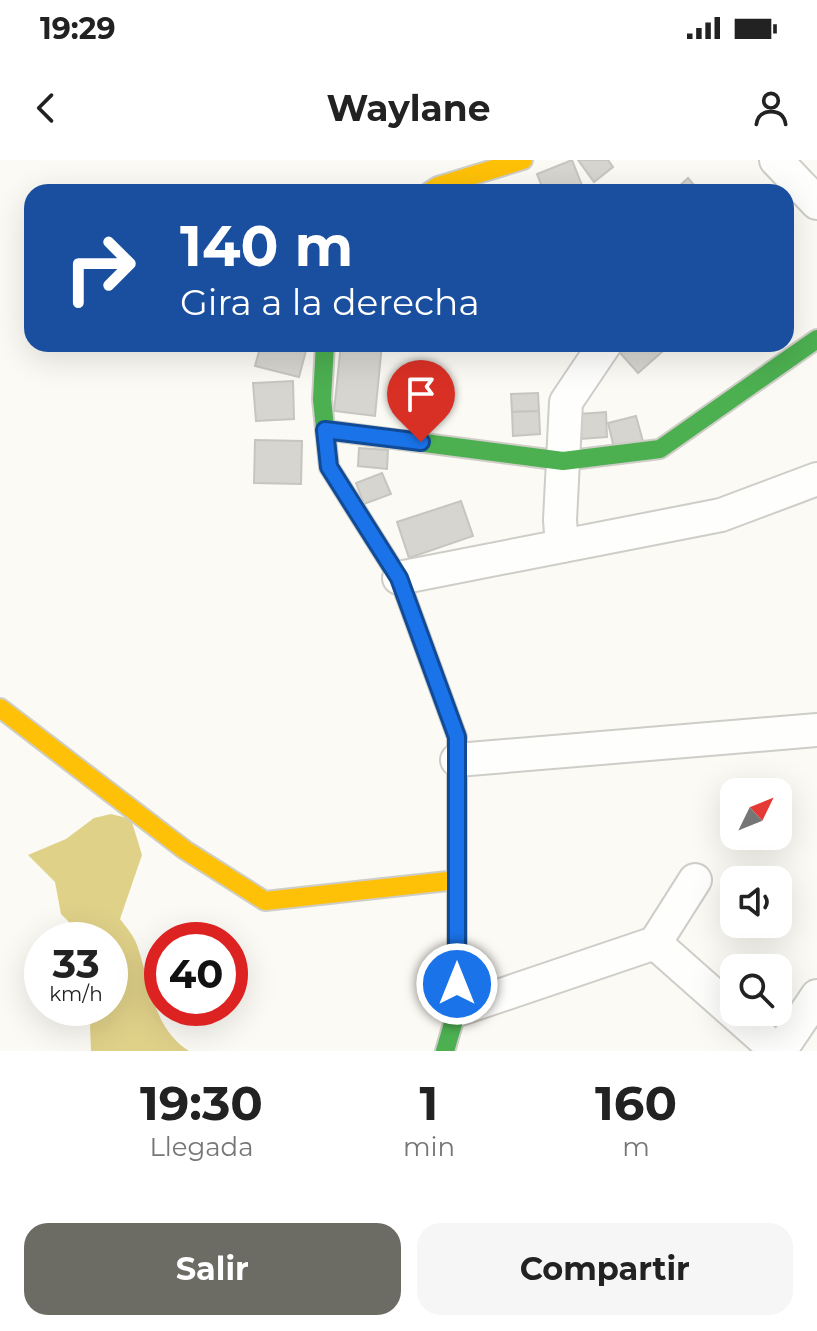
<!DOCTYPE html>
<html lang="es">
<style>
body{margin:0;font-family:Montserrat,sans-serif;background:#f6f6f6;color:#222;height:100vh;display:flex;flex-direction:column;font-size:30px;white-space:nowrap}
*{box-sizing:border-box;margin:0}
p{font-size:26px;color:#767676}
.icon{flex:none;width:44px;height:44px;fill:none;stroke:currentColor;stroke-width:2;stroke-linecap:round;stroke-linejoin:round}
.map{position:relative;height:891px;overflow:hidden}
.panel{display:flex;flex-direction:column;background:#fff;flex:1}
.panel>*{flex:none}
.banner{position:absolute;left:24px;top:24px;width:770px;height:168px;border-radius:24px;box-shadow:0 8px 32px #0002;background:#1a4fa0;color:#fff;overflow:hidden}
.needle{width:52px;rotate:47deg}
.tools{position:absolute;left:720px;top:618px;display:grid;gap:16px}
.tools a{display:grid;place-items:center;width:72px;height:72px;border-radius:16px;background:#fff;box-shadow:0 8px 32px #0002;font-size:40px}
.speed{position:absolute;left:24px;top:762px;display:flex;gap:16px;font-size:40px;font-weight:700;text-align:center}
.speed>*{display:grid;place-content:center;width:104px;height:104px;border-radius:50%;background:#fff;box-shadow:0 8px 32px #0002;line-height:1}
.speed small{font-size:20px;font-weight:400}
.speed .limit{border:12px solid #d22;background:#fff;color:#111}
.pin{position:absolute;display:grid;place-items:center;width:68px;height:68px;color:#fff;margin:-82px -34px;border-radius:50% 50% 50% 0;rotate:-45deg;box-shadow:0 0 8px #0007}
.pin .icon{rotate:45deg}
.me{position:absolute;width:88px;margin:-44px;rotate:0deg;stroke-linejoin:round;filter:drop-shadow(0 0 6px #0008)}
.turn{display:flex;align-items:center;gap:28px;height:168px;padding:0 24px;font-size:36px}
.turn .icon{width:104px;height:104px;stroke-width:2.5}
.turn b{display:block;font-size:56px;line-height:68px}
.eta{display:flex;justify-content:space-evenly;align-items:center;height:136px;text-align:center}
.eta b{font-size:48px;font-weight:700;line-height:56px}
.cta{display:flex;gap:16px;margin-top:auto;padding:16px 24px}
.cta a{flex:1;height:92px;border-radius:24px;background:#6c6b64;color:#fff;font-size:32px;font-weight:700;line-height:92px;text-align:center}
.cta a+a{background:#f6f6f6;color:#222}
.status{display:flex;justify-content:space-between;align-items:center;height:56px;padding:0 40px;background:#fff;direction:ltr}
.status svg{height:22px;fill:currentColor}
header{display:flex;justify-content:space-between;align-items:center;height:104px;padding:0 24px;background:#fff;font-size:36px;font-weight:700}
.map>svg:first-child{display:block}
.water{fill:#e0d189}
.building{fill:#d6d5cf;stroke:#c6c5bf;stroke-width:2}
.lines{fill:none;stroke-linecap:round;stroke-linejoin:round}
.street-casing{stroke:#cecdc7;stroke-width:36}
.fast-casing{stroke:#cecdc7;stroke-width:22}
.slow-casing{stroke:#cecdc7;stroke-width:22}
.street{stroke:#fefefd;stroke-width:32}
.fast{stroke:#4caf50;stroke-width:18}
.slow{stroke:#ffc107;stroke-width:18}
.route-casing{stroke:#114b97;stroke-width:20}
.route{stroke:#1a73e8;stroke-width:14}
</style>
<div class="status"><b>19:29</b><svg viewBox="0 0 49 12"><path d="M0 12V9h3v3zM5 12V6h3v6zM10 12V3h3v9zM15 12V0h3v12zM26 1h20v11H26zM47 4h2v5h-2z"/></svg></div>
<header><svg class="icon" aria-label="back" viewBox="0 0 24 24"><path d="M15 5l-7 7 7 7"/></svg>Waylane<svg class="icon" aria-label="person" viewBox="0 0 24 24"><circle cx="12" cy="8" r="4"/><path d="M4 21q1-7 8-7t8 7"/></svg></header>
<div class="map">
<svg width="817" height="891" viewBox="0 0 817 891">
<rect width="100%" height="100%" fill="#fbfaf4"/>
<path class="water" d="M111,654L131,659L142,695L120,759C126,767 134,776 137,785C150,822 153,869 189,891H91L90,865L103,848H110V780H85L87,771L84,766H73L61,754L55,722L28,695L66,679L94,658Z"/>
<g class="building">
<path d="M572,0L583,28L573,32H544L537,14Z"/>
<path d="M578,0H608L613,7L594,22Z"/>
<path d="M688,18L700,32H673Z"/>
<path d="M261,184L307,187L299,217L255,206Z"/>
<path d="M341,184H382L375,256L334,251Z"/>
<path d="M616,184H655L662,192L638,213L614,186Z"/>
<path d="M293,221L294,259L256,261L253,223Z"/>
<path d="M538,233L539,251L512,252L511,234Z"/>
<path d="M539,251L540,274L513,276L512,252Z"/>
<path d="M606,252L607,277L580,279L579,254Z"/>
<path d="M636,256L644,285L615,292L608,263Z"/>
<path d="M255,280L302,281L301,324L254,323Z"/>
<path d="M359,288L388,290L387,309L358,306Z"/>
<path d="M382,313L391,334L364,344L356,323Z"/>
<path d="M461,341L473,376L409,398L397,362Z"/>
</g>
<g class="lines">
<g class="street-casing">
<g id="street">
<path d="M776,0L817,43"/>
<path d="M562,386L560,360L566,242L605,184"/>
<path d="M399,418L721,355L817,319"/>
<path d="M457,600L817,570"/>
<path d="M655,783L777,891"/>
<path d="M457,850L655,783L695,720"/>
<path d="M780,891L817,836"/>
</g>
</g>
<g class="fast-casing">
<g id="fast">
<path d="M325,184L322,239L329,307L399,418L457,577V850L445,891"/>
<path d="M325,270L563,301L660,289L817,179"/>
</g>
</g>
<g class="slow-casing">
<g id="slow">
<path d="M429,32L438,26L523,0"/>
<path d="M0,548L185,690L265,741L457,720"/>
</g>
</g>
<use href="#street" class="street"/>
<use href="#fast" class="fast"/>
<use href="#slow" class="slow"/>
</g>
<g class="lines">
<g class="route-casing">
<path id="route" d="M421,282L325,270L329,307L399,418L457,577V824"/>
</g>
<use href="#route" class="route"/>
</g>
</svg>
<div class="tools">
<a><svg class="needle" viewBox="-14 -14 28 28"><path d="M0-13l5 13h-10z" fill="#e53935"/><path d="M0 13l5-13h-10z" fill="#767676"/></svg></a>
<a><svg class="icon" aria-label="sound" viewBox="0 0 24 24"><path d="M4 9h4l5-4v14l-5-4H4zM17 9q2 3 0 6"/></svg></a>
<a><svg class="icon" aria-label="search" viewBox="0 0 24 24"><circle cx="10" cy="10" r="6"/><path d="M15 15l6 6"/></svg></a>
</div>
<div class="speed"><div>33<small>km/h</small></div><div class="limit">40</div></div>
<div class="pin" style="left:421px;top:282px;background:#d93025"><svg class="icon" aria-label="arrive" viewBox="0 0 24 24"><path d="M6 21V4h12l-3 4 3 4H6"/></svg></div>
<svg class="me" style="left:457px;top:824px" viewBox="-20 -20 40 40"><circle r="17" fill="#1a73e8" stroke="#fff" stroke-width="3"/><path d="M0-11L8 9 0 5-8 9z" fill="#fff"/></svg>
<div class="banner">
<div class="turn"><svg class="icon" aria-label="right" viewBox="0 0 24 24"><path d="M7 20v-9h11M14 6l5 5-5 5"/></svg><div><b>140 m</b>Gira a la derecha</div></div>
</div>
</div>
<section class="panel">
<div class="eta">
<div><b>19:30</b><p>Llegada</p></div>
<div><b>1</b><p>min</p></div>
<div><b>160</b><p>m</p></div>
</div>
<div class="cta"><a>Salir</a><a>Compartir</a></div>
</section>
